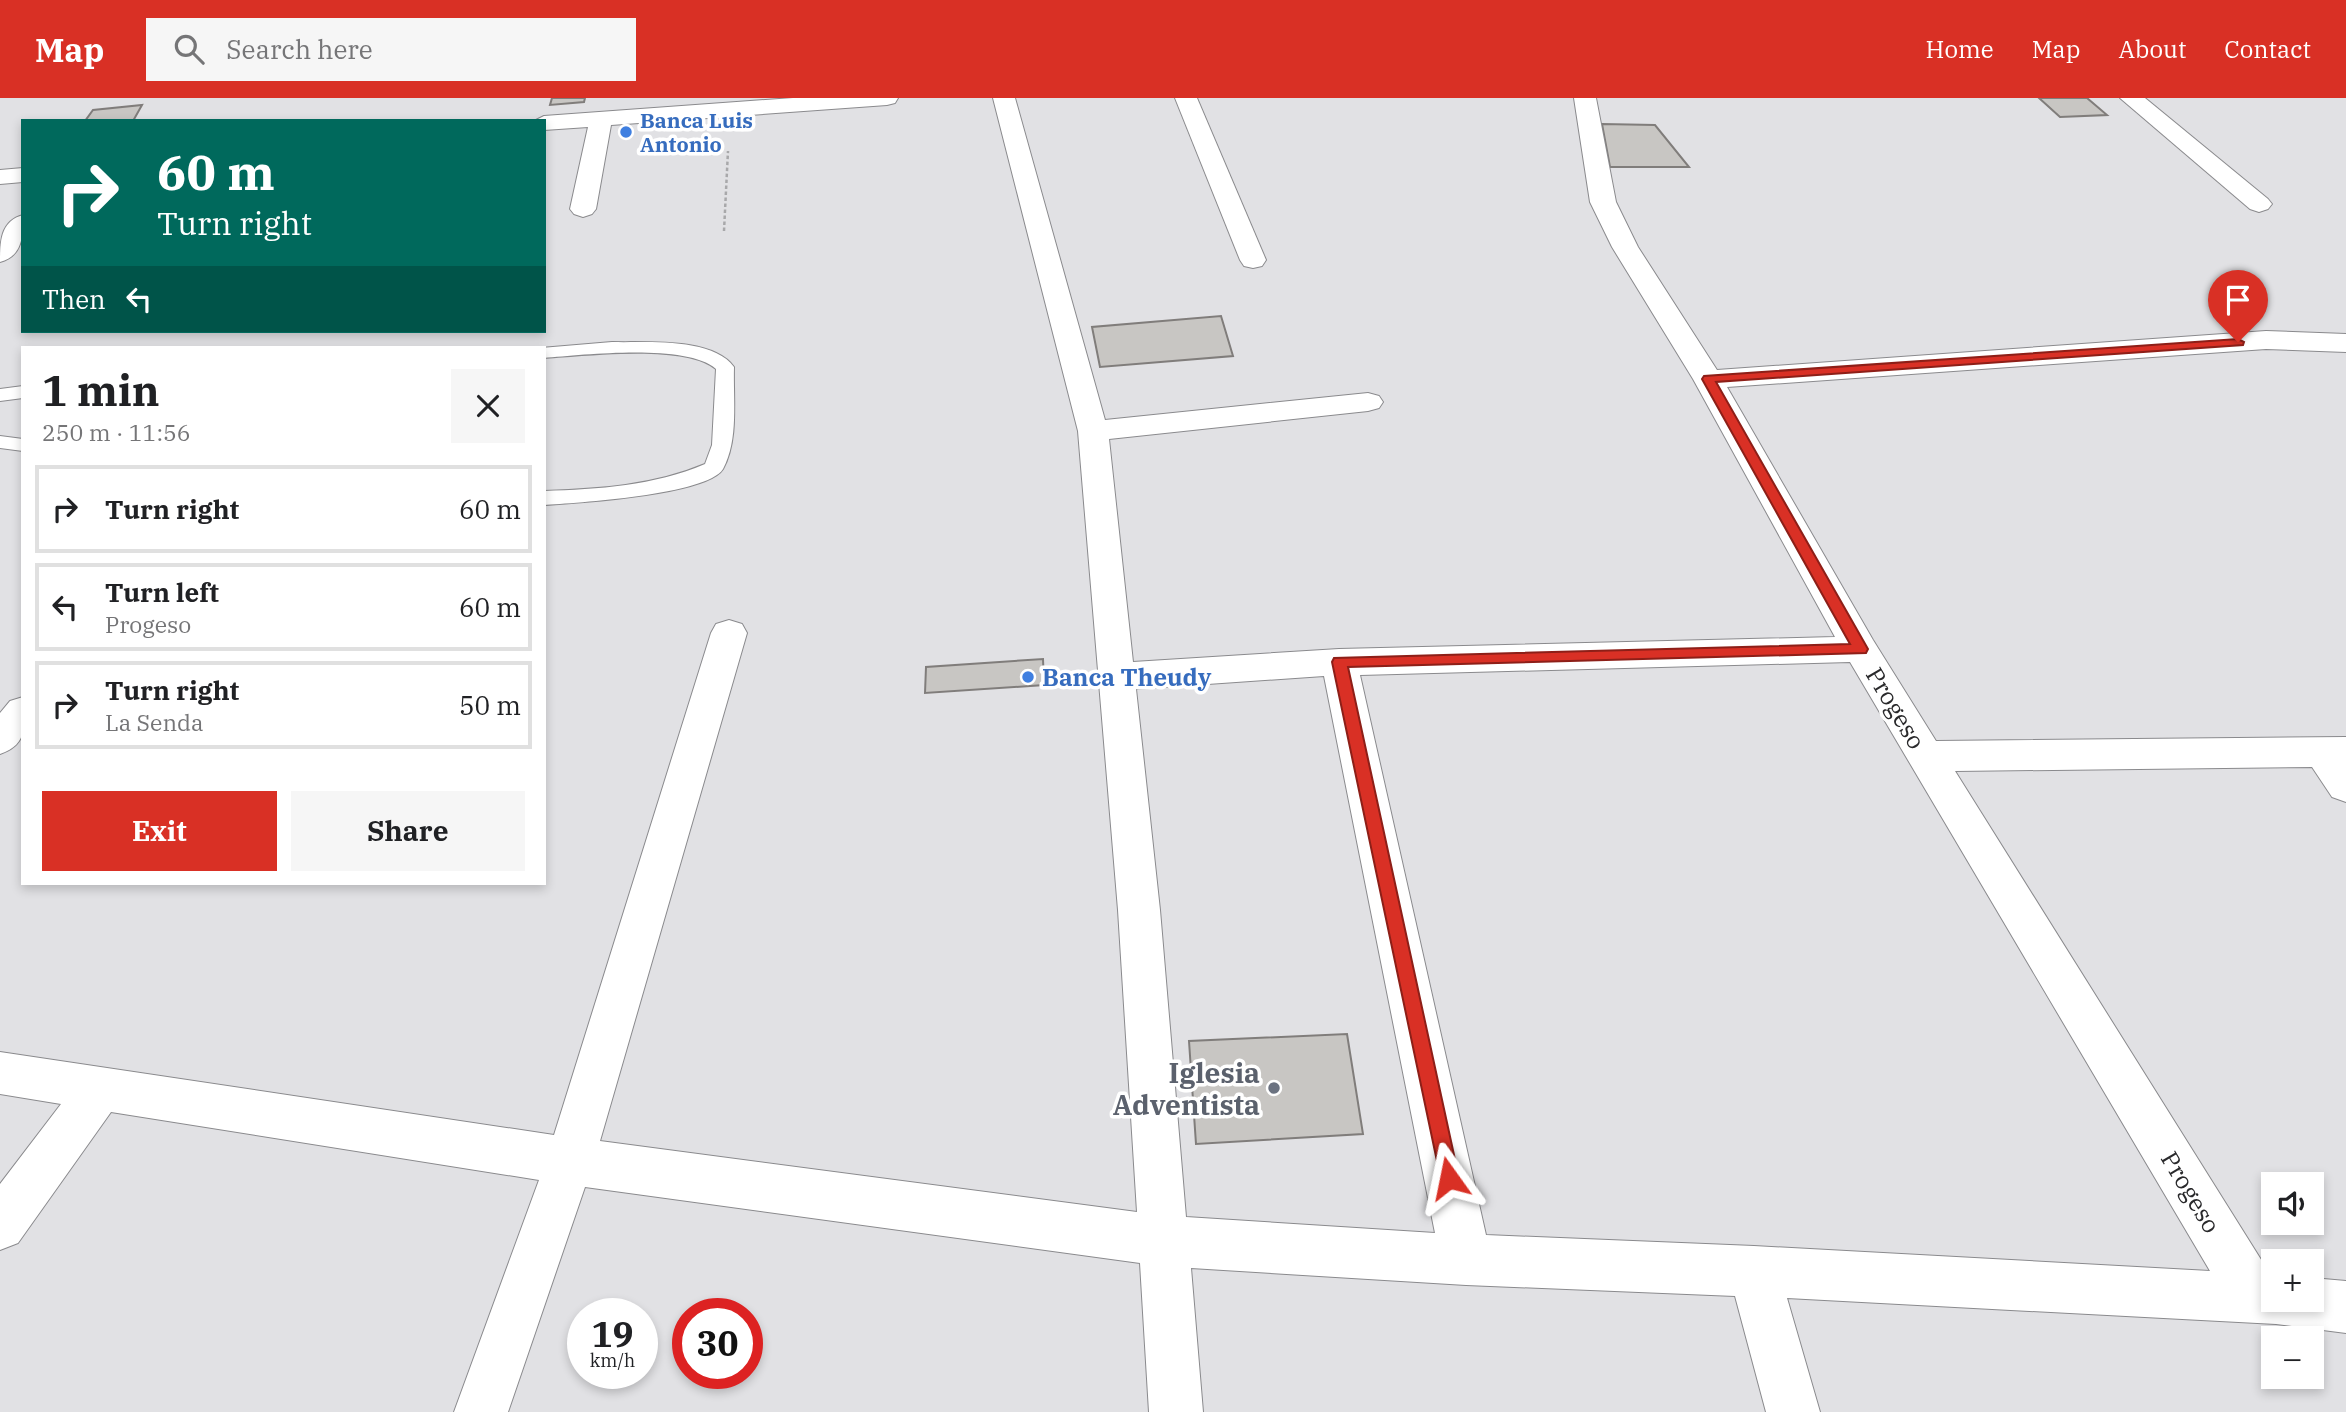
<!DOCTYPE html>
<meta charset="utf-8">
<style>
body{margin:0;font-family:"IBM Plex Serif",serif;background:#f6f6f6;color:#202124;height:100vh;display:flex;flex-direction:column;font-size:26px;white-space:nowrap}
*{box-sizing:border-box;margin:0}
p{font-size:23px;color:#757577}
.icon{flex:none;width:38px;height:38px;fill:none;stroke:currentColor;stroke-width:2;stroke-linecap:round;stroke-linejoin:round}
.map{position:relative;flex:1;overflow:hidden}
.side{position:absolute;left:21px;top:248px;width:525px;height:539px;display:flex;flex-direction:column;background:#fff;border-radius:0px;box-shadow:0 4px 10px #0003}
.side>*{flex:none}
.guide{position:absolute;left:21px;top:21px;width:525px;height:214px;border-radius:0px;box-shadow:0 4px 10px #0003;background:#00695c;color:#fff;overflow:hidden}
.tools{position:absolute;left:2261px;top:1074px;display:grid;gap:14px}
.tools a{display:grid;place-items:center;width:63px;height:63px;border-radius:0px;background:#fff;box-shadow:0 4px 10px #0003;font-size:35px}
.speed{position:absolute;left:567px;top:1200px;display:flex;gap:14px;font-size:35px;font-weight:700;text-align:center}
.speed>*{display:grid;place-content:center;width:91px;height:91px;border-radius:50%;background:#fff;box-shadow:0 4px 10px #0003;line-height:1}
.speed small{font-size:18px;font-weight:400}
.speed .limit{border:10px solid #d22;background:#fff;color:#111}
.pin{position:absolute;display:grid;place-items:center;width:60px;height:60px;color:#fff;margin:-72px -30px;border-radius:50% 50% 50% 0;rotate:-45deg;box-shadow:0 0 7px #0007}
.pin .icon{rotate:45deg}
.me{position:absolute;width:77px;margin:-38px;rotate:348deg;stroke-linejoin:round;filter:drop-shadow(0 0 5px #0008)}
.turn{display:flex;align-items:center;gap:24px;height:147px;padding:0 21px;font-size:32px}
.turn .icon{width:91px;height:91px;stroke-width:2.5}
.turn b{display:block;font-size:49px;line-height:60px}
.then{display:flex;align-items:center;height:66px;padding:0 21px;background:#0003;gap:14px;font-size:26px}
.round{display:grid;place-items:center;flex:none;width:74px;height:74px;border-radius:0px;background:#f6f6f6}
.summary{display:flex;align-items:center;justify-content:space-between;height:119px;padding:0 21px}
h1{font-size:42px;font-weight:800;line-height:52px}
.button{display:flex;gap:14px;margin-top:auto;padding:14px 21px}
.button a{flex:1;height:80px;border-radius:0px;background:#d93025;color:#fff;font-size:28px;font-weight:800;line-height:80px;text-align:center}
.button a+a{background:#f6f6f6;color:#202124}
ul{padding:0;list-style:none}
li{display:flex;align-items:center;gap:21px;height:88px;margin:0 14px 10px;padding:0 7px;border:4px solid #e0e0e0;border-radius:0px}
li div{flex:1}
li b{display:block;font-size:26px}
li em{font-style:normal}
header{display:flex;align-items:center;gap:42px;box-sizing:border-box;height:98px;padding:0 35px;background:#d93025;color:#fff}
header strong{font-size:33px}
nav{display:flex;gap:38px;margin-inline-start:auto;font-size:24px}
.search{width:490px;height:63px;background:#f6f6f6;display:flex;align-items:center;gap:18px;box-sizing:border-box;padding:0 24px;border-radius:0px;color:#757577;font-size:26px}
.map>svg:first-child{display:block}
.building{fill:#c8c6c3;stroke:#807d7b;stroke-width:2}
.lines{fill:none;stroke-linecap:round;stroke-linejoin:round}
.lane-casing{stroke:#8a8a8d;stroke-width:2}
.street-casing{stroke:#8a8a8d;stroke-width:2}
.path{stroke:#a8a8aa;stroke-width:2.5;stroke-dasharray:3.5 2.5;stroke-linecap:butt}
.lane{fill:#fff;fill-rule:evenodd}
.street{fill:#fff;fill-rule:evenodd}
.route{fill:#d93025;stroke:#8d1f18;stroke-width:2}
.shop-dot{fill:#3f7fe0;stroke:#fff;stroke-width:2.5}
.worship-dot{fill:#6b7280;stroke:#fff;stroke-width:2.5}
.labels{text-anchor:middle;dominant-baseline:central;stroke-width:7;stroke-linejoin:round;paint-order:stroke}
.far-shop-label{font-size:21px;font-weight:bold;fill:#366cbe;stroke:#fff;text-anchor:start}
.shop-label{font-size:24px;font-weight:bold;fill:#366cbe;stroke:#fff;text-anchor:start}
.street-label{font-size:24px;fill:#29292b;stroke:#fff}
.near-worship-label{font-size:28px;font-weight:bold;fill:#5b616d;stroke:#fff;text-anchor:end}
</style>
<header>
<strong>Map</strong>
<div class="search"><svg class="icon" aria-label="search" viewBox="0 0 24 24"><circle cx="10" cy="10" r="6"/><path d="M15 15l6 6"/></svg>Search here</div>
<nav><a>Home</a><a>Map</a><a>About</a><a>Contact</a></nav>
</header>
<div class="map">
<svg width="2346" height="1314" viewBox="0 0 2346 1314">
<rect width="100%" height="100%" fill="#e1e1e4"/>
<g class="building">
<path d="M552,0H585L584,4L550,7Z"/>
<path d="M2039,0H2087L2107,17L2060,19Z"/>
<path d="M142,7L133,23H85L93,12Z"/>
<path d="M1602,26L1655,27L1689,69H1610Z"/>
<path d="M1221,218L1233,258L1100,269L1092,229Z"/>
<path d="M1043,561L1044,587L925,595L926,569Z"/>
<path d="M1347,936L1363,1036L1196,1046L1189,943Z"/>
</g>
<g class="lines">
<g class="lane-casing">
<g id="lane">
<path d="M612,244C646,245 712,239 734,269C733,301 739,342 723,371C707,397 575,405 544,407V393C599,391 653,388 705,366L712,347L716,271C686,245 584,257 544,260V250H541Z"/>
<path d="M23,288V300L0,303V291Z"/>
<path d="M0,338L23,341V353L0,350Z"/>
</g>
</g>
<g class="street-casing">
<g id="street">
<path d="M793,0H898L895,5L887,7L611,27L596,111L592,116L583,119L574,116L570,111L588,29L544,32V23H534L544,18Z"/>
<path d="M993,0H1015L1105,322L1368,295L1379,298L1383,304L1379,310L1368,313L1109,341L1133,564L1339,551L1835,539L1693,281L1612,149L1590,104L1574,0H1596L1616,104L1638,149L1717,272L2266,233L2346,236V254L2266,251L1727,289L1873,542L1936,643L2346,639V704L2332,699L2312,669L1955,673L2270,1176H2273V1202H2312V1180L2346,1183V1235L2276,1226L1787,1200L1820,1314H1766L1735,1198L1466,1187L1191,1170L1203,1314H1149L1140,1165L585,1089L508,1314H454L539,1082L111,1014L18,1145L0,1152V1086L61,1006L0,996V954L554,1037L711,535L716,526L729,522L742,526L747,535L600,1043L1137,1114L1118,812L1078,333ZM1850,564L2210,1173L1754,1148L1486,1137L1360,577ZM1324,578L1435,1135L1186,1119L1160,812L1136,591Z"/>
<path d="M1175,0H1197L1266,162L1262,168L1253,170L1244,168L1240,162Z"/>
<path d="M2120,0H2145L2268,101L2272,106L2268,111L2259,114L2250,111Z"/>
<path d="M23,70V84L0,86V72Z"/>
<path d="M23,117C23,137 23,158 0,164C0,145 0,123 23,117Z"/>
<path d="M23,599C23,626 30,646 0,656V615L10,603Z"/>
</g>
</g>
<path class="path" d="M724,133L728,53"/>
<use href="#lane" class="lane"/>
<use href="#street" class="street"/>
</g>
<path class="route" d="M2238,241L2244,244L2243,247L1716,284L1868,551L1866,555L1348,569L1459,1080L1456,1087L1449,1090L1442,1087L1332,564L1334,560L1850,546L1702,281L1704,278Z"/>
<g class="shop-dot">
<circle cx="626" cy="34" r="7"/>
<circle cx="1028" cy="579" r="7"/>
</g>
<circle class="worship-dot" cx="1274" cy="990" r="7"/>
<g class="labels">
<g class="far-shop-label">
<text x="640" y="22">Banca Luis<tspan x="640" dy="24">Antonio</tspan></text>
</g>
<g class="shop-label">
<text x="1042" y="579">Banca Theudy</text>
</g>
<g class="street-label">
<text transform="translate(1896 610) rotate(59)">Progeso</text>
<text transform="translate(2191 1094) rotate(59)">Progeso</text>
</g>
<g class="near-worship-label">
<text x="1260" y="974">Iglesia<tspan x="1260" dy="32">Adventista</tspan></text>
</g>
</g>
</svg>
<div class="tools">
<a><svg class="icon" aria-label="sound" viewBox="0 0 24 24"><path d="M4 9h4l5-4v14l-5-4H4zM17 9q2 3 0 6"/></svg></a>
<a>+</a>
<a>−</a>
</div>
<div class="speed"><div>19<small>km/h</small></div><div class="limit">30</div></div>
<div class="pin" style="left:2238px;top:244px;background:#d93025"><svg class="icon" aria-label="arrive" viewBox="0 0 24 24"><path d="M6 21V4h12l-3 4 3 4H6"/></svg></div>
<svg class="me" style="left:1449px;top:1080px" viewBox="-20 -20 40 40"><path d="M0-17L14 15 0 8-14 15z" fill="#d93025" stroke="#fff" stroke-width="4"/></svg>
<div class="guide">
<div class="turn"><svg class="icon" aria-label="right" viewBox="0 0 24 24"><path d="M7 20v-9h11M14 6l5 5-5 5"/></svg><div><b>60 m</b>Turn right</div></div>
<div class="then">Then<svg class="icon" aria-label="left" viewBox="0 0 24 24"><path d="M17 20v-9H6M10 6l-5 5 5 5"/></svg></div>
</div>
<section class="side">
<div class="summary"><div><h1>1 min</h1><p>250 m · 11:56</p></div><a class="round"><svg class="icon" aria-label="close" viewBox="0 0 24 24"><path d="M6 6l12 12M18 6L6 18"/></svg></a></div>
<ul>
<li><svg class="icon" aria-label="right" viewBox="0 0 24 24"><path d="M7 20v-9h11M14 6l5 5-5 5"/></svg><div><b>Turn right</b></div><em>60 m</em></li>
<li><svg class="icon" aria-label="left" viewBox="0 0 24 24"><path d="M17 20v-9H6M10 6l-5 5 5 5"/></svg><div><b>Turn left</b><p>Progeso</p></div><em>60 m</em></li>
<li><svg class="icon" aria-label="right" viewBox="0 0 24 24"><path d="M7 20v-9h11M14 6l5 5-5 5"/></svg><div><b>Turn right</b><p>La Senda</p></div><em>50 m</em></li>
</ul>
<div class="button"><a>Exit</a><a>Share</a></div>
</section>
</div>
